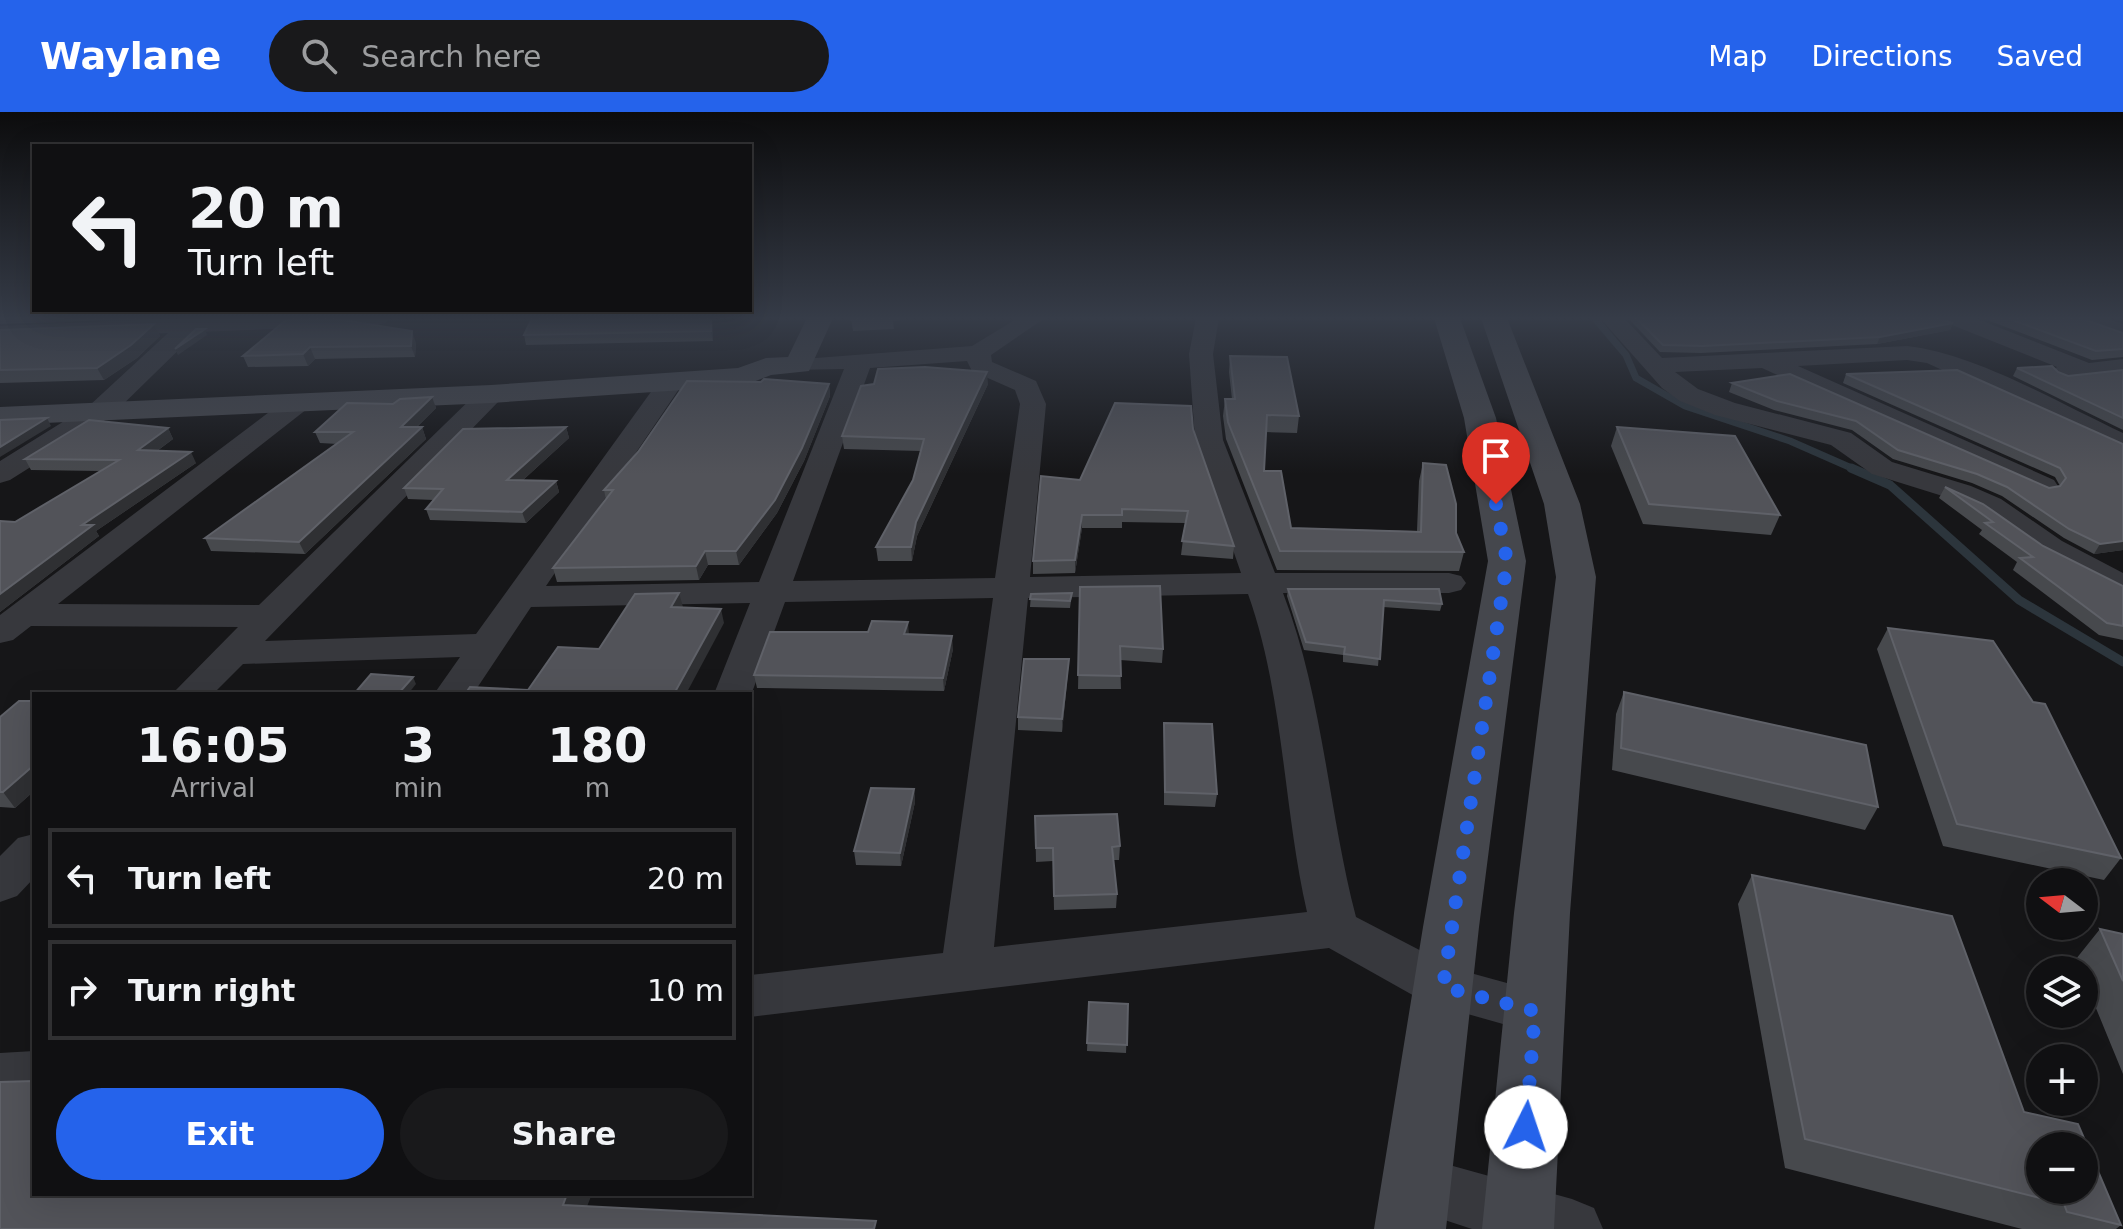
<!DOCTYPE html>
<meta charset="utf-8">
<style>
body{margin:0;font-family:"DejaVu Sans",sans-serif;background:#19191b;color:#f1f3f6;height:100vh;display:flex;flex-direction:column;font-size:30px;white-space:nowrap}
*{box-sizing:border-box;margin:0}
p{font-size:26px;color:#9c9d9f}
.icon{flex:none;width:44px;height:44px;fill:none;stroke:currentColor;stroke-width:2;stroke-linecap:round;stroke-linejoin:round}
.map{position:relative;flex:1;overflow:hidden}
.side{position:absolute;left:32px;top:580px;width:720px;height:504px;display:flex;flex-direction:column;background:#101012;border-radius:0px;box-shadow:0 8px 32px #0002,0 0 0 2px #303032}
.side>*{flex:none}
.banner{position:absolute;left:32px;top:32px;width:720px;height:168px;border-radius:0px;box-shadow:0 8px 32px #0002,0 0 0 2px #303032;background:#101012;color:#f1f3f6;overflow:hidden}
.needle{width:52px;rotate:286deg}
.tools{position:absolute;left:2026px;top:756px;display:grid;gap:16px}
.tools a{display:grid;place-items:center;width:72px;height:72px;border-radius:50%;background:#101012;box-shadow:0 8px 32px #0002,0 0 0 2px #303032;font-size:40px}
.pin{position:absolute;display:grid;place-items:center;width:68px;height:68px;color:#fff;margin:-82px -34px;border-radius:50% 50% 50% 0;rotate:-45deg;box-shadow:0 0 8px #0007}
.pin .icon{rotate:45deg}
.me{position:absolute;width:88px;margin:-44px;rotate:4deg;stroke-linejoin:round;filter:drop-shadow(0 0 6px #0008)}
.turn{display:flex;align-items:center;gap:28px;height:168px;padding:0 24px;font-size:36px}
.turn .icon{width:104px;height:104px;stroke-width:2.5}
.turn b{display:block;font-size:56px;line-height:68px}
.eta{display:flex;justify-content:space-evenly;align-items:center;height:136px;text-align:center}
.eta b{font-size:48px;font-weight:700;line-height:56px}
.cta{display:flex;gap:16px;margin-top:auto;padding:16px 24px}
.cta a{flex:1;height:92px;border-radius:48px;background:#2563eb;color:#fff;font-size:32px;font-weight:700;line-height:92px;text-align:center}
.cta a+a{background:#19191b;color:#f1f3f6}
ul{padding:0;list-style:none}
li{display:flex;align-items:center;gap:24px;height:100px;margin:0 16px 12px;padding:0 8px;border:4px solid #303032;border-radius:0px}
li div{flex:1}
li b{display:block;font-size:30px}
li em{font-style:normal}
header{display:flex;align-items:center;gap:48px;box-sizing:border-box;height:112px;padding:0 40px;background:#2563eb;color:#fff}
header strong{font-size:38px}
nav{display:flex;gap:44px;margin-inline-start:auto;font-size:28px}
.search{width:560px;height:72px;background:#19191b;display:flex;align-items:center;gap:20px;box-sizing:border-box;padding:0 28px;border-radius:44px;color:#9c9d9f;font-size:30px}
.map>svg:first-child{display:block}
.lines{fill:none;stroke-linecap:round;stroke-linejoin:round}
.stream-far1{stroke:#2c353c;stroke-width:7}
.stream{stroke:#2c353c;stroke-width:9}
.street{fill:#37383d;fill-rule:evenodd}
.secondary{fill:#45474d;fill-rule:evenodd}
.wall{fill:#47494d}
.shaded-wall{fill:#2f3033}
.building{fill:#525359;stroke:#5f6168;stroke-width:2;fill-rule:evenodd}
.route{stroke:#2563eb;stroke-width:14;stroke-dasharray:0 25.2}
</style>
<header>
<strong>Waylane</strong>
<div class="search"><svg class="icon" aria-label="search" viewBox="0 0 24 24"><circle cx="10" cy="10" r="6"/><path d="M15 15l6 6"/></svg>Search here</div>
<nav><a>Map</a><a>Directions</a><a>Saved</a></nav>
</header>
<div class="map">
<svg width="2123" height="1117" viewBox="0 0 2123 1117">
<rect width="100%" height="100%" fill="#161618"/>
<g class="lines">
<path class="stream-far1" d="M1597,209L1626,243L1636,266L1685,294L1790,329L1856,358"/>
<path class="stream" d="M1851,356L1890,373L2019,488L2123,550"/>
<g class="street">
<path d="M185,206H389L385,211L377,213L197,220L110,305L10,368L0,371V349L90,293L168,221L0,228V214Z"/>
<path d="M1018,206H1045L991,243L992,250L1036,269L1046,292L1030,465L1241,461L1195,328L1189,242L1196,206H1219L1213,242L1223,328L1275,461H1449L1461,464L1466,471L1461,478L1449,481H1283C1323,584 1328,698 1356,805L1456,857L1554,884L1561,899L1554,914L1535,921L1425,890L1329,836L750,905V863L943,841L993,486L785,490L750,586V582H714L750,491L531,495L473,582H434L460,545L243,552L213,582H172L238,515L31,514L13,528L0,531V503L289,285H307L311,291L307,297L58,492L259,493L482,276H500L504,282L500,288L265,529L476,522L661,266H679L683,271L546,474L759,470L844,257L790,258L786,253L790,248L972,234ZM967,249L972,259L1015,278L1020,292L995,466L793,469L870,256ZM1248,482C1284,583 1283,695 1307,800L994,835L1028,486Z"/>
<path d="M1600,206H1624L1662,246L1907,234C1977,242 2058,291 2123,321V341L1927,251L1907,248L1798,254L2054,368L2058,374L2054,380L2043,383L1762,256L1675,260L1698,277L1735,291L1851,321L1892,350L1971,374L2001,387L2062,429L2123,461V485L2111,482L2038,443L1979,401L1949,386L1872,362L1831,333L1715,303L1680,289L1662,276Z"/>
<path d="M1943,206H1975L2089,251L2123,247V263L2063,269L2054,266L2050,261L2057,255L1947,211Z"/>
<path d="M2073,206H2105L2123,212V227L2077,211Z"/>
<path d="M34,722V766L17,784L0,790V744L18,726Z"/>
<path d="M34,939V987L0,989V941Z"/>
<path d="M1417,1044L1572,1087L1594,1096L1603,1117H1472L1396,1092L1387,1072L1396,1052Z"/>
</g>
<g class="secondary">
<path d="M807,206H833L809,259L771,263L743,274L491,291L0,313V295L491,273L738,256L766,246L788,245Z"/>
<path d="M1434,206H1460L1496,306L1526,449L1479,815L1446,1117H1374L1423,815L1488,449L1464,306Z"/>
<path d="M1481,206H1507L1580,392L1596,465L1570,801L1554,1117H1482L1514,801L1556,465L1544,392Z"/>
</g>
</g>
<g class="wall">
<path d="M0,206H168L0,212Z"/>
<path d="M532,206H712L713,229L526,233L524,223Z"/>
<path d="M851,206H906V208L893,209L894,217L853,219Z"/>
<path d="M1628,206H1937L1953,211L1950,218L1877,232L1701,241L1660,240Z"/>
<path d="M1982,206H2080L2123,221V245L2092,248Z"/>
<path d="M286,208L416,231L415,245L315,247L308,254L248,255L243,244Z"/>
<path d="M154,212L160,224L137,246L104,268L0,271V218Z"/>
<path d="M1230,244L1299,304L1297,321L1266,320L1264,359L1291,416L1417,419L1419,369L1423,351L1456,421L1464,440L1459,459L1277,458L1226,327L1223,304L1225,287H1232L1229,260Z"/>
<path d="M2017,256L2058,260L2068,264L2123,258V318L2013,264Z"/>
<path d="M1790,262L2049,376L2060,374L2055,365L1843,271L1846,262L2123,332V438L2094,442L2064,426L2002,384L1972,371L1893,347L1852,318L1774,298L1729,280L1732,271Z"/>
<path d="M829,272L830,284L804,349L777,401L739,453H708L699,468L557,470L553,456L606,388L604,378Z"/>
<path d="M988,272L917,424L912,449H878L876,435L913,368L921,339L844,337L842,324Z"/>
<path d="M432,285L436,296L417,315H422L426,327L305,442L211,439L205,426L338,332L320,331L315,320L393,292Z"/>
<path d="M566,315L569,326L522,369H556L559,380L526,411L430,408L426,397L434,388L408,387L404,376Z"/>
<path d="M1617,315L1780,403L1771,423L1643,412L1611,334Z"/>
<path d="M168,316L173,327L157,339L196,351L96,419L99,424L0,500V409L15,410L101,359L31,358L25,347Z"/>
<path d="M1193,317L1234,434L1233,447L1181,443L1185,411L1122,410V416H1082L1075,461L1033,462V449L1080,368Z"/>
<path d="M1945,375L2043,434L2123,474V528L2099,523L2013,458L2017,450L1979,422L1982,418L1939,386Z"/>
<path d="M1080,475L1163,537L1162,551L1120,548L1121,577H1078Z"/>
<path d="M1288,477L1442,492L1440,499L1383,495L1378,554L1343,550V543L1304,538L1287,484Z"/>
<path d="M1072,481L1070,496L1030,495L1031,482Z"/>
<path d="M1888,516L2121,746L2104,768L1943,734L1877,537Z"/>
<path d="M868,520L909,522L953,537L944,579L757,576L754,563Z"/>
<path d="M1069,547L1068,560L1062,620L1018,618V605Z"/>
<path d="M1624,580L1878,695L1865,718L1612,658L1616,602Z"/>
<path d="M34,589V679L15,696L0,695V605Z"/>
<path d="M1164,611L1217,682L1215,695L1164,693Z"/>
<path d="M914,677L915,690L901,754L856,753L854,739Z"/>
<path d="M1035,704L1120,734L1119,748H1113L1117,782L1116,796L1054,798L1053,749L1036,750Z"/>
<path d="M1752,763L2024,1000L2121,1113L2116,1117H2022L1785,1056L1738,792Z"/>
<path d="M2100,817L2123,822V962L2084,867V858H2080L2076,847Z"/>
<path d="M1089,890L1128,892L1126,941L1087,939Z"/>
</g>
<g class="shaded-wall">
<path d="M711,206H712L713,229L711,219Z"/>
<path d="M1953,211L1950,218L1877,232L1880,225Z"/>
<path d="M154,212L160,224L137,246L104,268L97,256Z"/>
<path d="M205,217L207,223L178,243L175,237Z"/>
<path d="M412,219L416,231L415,245L411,234Z"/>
<path d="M310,235L315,247L308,254L303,242Z"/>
<path d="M987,260L988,272L917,424L912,449L911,435L916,410Z"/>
<path d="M829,272L830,284L804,349L777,401L739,453L736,439Z"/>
<path d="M432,285L436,296L405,326L401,315Z"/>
<path d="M47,306L51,314L0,345V335Z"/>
<path d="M422,315L426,327L305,442L299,430Z"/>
<path d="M566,315L569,326L511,379L507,368Z"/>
<path d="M168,316L173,327L143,349L138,338Z"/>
<path d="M191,340L196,351L96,419L99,424L0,500V482L82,413Z"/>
<path d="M556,369L559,380L526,411L522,400Z"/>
<path d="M1082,403V416L1075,461V448Z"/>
<path d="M2123,429V438L2094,442L2100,432Z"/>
<path d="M705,439L708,453L699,468L696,454Z"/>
<path d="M679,481L683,495H671Z"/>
<path d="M721,497L724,511L686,582H675V580Z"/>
<path d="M908,510L909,523L904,522Z"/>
<path d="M952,524L953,537L944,579L943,566Z"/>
<path d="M1069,547L1068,560L1062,620V607Z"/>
<path d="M413,565L416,572L408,582H398Z"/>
<path d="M34,653V679L15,696L3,680Z"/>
<path d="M914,677L915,690L901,754L900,741Z"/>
<path d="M567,1082H592L578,1117L563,1093Z"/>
</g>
<g class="building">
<path d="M330,206L412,219L411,234L310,235L303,242L243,244L286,208Z"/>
<path d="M532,206H711V219L524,223Z"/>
<path d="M851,206H893L851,208Z"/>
<path d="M1636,206H1937L1953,211L1880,225L1703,234L1663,233Z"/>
<path d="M2007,206H2080L2123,221V237L2096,239Z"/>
<path d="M154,212L131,233L97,256L0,258V218Z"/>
<path d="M196,217H205L175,237Z"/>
<path d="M1230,244L1287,245L1299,304L1267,303L1264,359H1281L1291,416L1421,420L1423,351L1446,353L1456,392V421L1464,440L1280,439L1228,310L1225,287H1235Z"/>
<path d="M2052,254L2058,260L2068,264L2123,258V306L2017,256Z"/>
<path d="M925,255L987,260L916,410L911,435H876L913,368L924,327L842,324L861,274L874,272L878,257Z"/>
<path d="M1957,258L2123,332V429L2100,432L2069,417L2007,375L1977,362L1898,338L1856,309L1777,289L1732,271L1790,262L2049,376L2060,374L2066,366L2060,356L1846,262Z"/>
<path d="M764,267L829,272L802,336L775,388L736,439H705L696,454L553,456L613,378H604L638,340L687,269L761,270Z"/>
<path d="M432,285L401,315H422L299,430L205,426L353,320H315L347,291L393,292L400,287Z"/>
<path d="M1115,291L1191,294L1193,317L1234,434L1182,429L1188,399L1122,397V403H1082L1075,448L1033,449L1041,364L1080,368Z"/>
<path d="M47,306L0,335V308Z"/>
<path d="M89,308L168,316L138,338L191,340L82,413H93L0,482V409L15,410L119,348L25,347Z"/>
<path d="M566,315L507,368L556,369L522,400L426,397L443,377L404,376L463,317Z"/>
<path d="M1617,315L1735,324L1780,403L1649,392Z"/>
<path d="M1945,375L1983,392L2043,434L2123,474V514L2107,511L2020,446L2033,445L1985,411L1993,410Z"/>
<path d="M1160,474L1163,537L1120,534L1121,564L1078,563L1080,475Z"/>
<path d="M1288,477H1439L1442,492L1384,488L1380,547L1344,542L1345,535L1306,530Z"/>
<path d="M679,481L671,495L721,497L675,580H681V582H465L470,575L528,578L558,535L599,537L635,482Z"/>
<path d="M1072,481L1070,489L1030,487L1031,482Z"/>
<path d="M872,509L908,510L904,522L952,524L943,566L754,563L770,520H868Z"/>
<path d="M1888,516L1993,529L2033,590L2045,592L2121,746L1957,712Z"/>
<path d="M1024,547H1069L1062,607L1018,605Z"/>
<path d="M371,562L413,565L398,582H354Z"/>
<path d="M1624,580L1866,633L1878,695L1621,636Z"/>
<path d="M19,589H34V653L3,680H0V605Z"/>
<path d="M1164,611L1212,612L1217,682L1165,680Z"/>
<path d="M871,676L914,677L900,741L854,739Z"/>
<path d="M1117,702L1120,734L1112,735L1117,782L1054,784L1053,736H1036L1035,704Z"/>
<path d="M1752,763L1952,804L2024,1000L2078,1012L2121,1113L2067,1100L2064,1092L1805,1027ZM2040,1034H2084V1078H2040Z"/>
<path d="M2100,817L2123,822V869Z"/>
<path d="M1089,890L1128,892L1127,933L1087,931Z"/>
<path d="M34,969V1082H567L563,1093L876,1109L874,1117H0V970Z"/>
</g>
<linearGradient id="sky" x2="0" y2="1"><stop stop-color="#0c0c0d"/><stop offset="0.57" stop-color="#363c48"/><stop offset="1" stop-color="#363c48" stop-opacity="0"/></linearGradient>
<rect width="2123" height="362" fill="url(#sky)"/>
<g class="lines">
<path class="route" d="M1496,392L1507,449L1443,875L1535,899L1526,1015"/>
</g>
</svg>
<div class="tools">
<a><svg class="needle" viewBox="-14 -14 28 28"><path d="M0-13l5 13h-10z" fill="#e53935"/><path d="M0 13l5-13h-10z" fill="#9c9d9f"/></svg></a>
<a><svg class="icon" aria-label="layers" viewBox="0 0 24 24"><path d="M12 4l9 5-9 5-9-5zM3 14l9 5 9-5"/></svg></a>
<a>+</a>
<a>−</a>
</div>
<div class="pin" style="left:1496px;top:392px;background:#d93025"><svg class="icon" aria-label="arrive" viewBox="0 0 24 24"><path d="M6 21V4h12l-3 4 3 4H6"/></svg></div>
<svg class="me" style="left:1526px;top:1015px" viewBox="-20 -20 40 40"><circle r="19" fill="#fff"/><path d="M0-13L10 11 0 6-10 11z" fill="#2563eb"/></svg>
<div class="banner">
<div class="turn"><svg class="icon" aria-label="left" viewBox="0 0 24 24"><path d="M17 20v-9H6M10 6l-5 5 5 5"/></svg><div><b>20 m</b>Turn left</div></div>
</div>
<section class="side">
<div class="eta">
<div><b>16:05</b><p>Arrival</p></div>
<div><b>3</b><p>min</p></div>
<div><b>180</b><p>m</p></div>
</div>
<ul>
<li><svg class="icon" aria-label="left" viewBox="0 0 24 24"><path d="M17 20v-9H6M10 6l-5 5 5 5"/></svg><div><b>Turn left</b></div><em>20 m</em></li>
<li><svg class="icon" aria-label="right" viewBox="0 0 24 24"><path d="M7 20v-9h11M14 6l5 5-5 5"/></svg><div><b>Turn right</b></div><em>10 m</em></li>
</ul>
<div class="cta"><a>Exit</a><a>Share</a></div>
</section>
</div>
